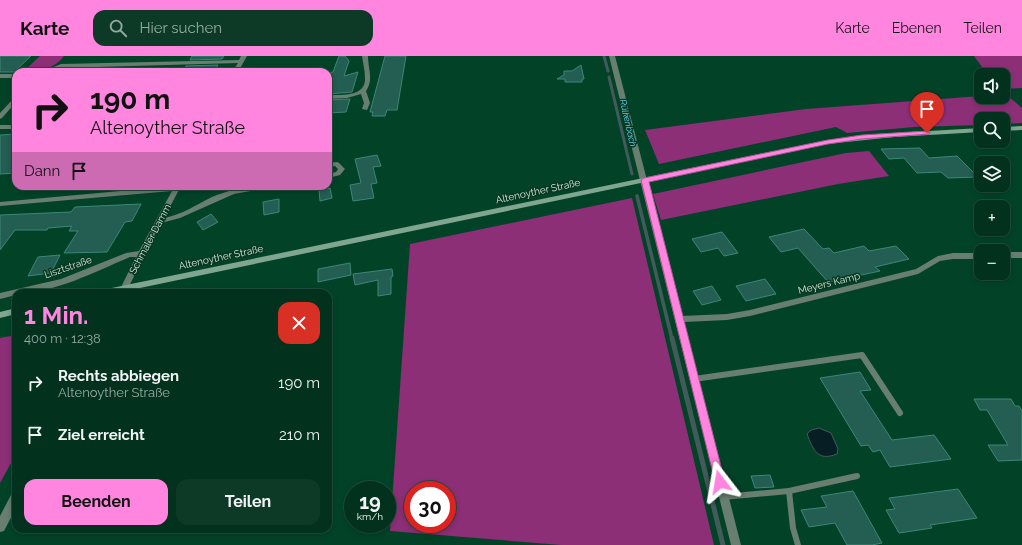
<!DOCTYPE html>
<html lang="de">
<meta charset="utf-8">
<style>
body{margin:0;font-family:Raleway,sans-serif;background:#0c3a27;color:#f1f3f6;height:100vh;display:flex;flex-direction:column;font-size:15px;white-space:nowrap}
*{box-sizing:border-box;margin:0}
p{font-size:13px;color:#96aaa4}
.icon{flex:none;width:22px;height:22px;fill:none;stroke:currentColor;stroke-width:2;stroke-linecap:round;stroke-linejoin:round}
.map{position:relative;flex:1;overflow:hidden}
.panel{position:absolute;left:12px;top:233px;width:320px;height:244px;display:flex;flex-direction:column;background:#02321e;border-radius:12px;box-shadow:0 2px 6px #0003,0 0 0 1px #234d3c}
.panel>*{flex:none}
.banner{position:absolute;left:12px;top:12px;width:320px;height:122px;border-radius:12px;box-shadow:0 2px 6px #0003,0 0 0 1px #234d3c;background:#ff85df;color:#111;overflow:hidden}
.buttons{position:absolute;left:974px;top:12px;display:grid;gap:8px}
.buttons a{display:grid;place-items:center;width:36px;height:36px;border-radius:8px;background:#02321e;box-shadow:0 2px 6px #0003,0 0 0 1px #234d3c;font-size:20px}
.speed{position:absolute;left:344px;top:425px;display:flex;gap:8px;font-size:20px;font-weight:700;text-align:center}
.speed>*{display:grid;place-content:center;width:52px;height:52px;border-radius:50%;background:#02321e;box-shadow:0 2px 6px #0003,0 0 0 1px #234d3c;line-height:1}
.speed small{font-size:10px;font-weight:400}
.speed .limit{border:6px solid #d22;background:#fff;color:#111}
.pin{position:absolute;display:grid;place-items:center;width:34px;height:34px;color:#fff;margin:-41px -17px;border-radius:50% 50% 50% 0;rotate:-45deg;box-shadow:0 0 4px #0007}
.pin .icon{rotate:45deg}
.me{position:absolute;width:44px;margin:-22px;rotate:346deg;stroke-linejoin:round;filter:drop-shadow(0 0 3px #0008)}
.turn{display:flex;align-items:center;gap:14px;height:84px;padding:0 12px;font-size:18px}
.turn .icon{width:52px;height:52px;stroke-width:2.5}
.turn b{display:block;font-size:28px;line-height:34px}
.then{display:flex;align-items:center;height:38px;padding:0 12px;background:#0003;gap:8px;font-size:15px}
.round{display:grid;place-items:center;flex:none;width:42px;height:42px;border-radius:12px;background:#0c3a27}
.head{display:flex;align-items:center;justify-content:space-between;height:68px;padding:0 12px}
h1{font-size:24px;font-weight:700;line-height:30px;color:#ff85df}
.action{display:flex;gap:8px;margin-top:auto;padding:8px 12px}
.action a{flex:1;height:46px;border-radius:12px;background:#ff85df;color:#111;font-size:16px;font-weight:700;line-height:46px;text-align:center}
.action a+a{background:#0c3a27;color:#f1f3f6}
ul{padding:0;list-style:none}
li{display:flex;align-items:center;gap:12px;height:52px;padding:0 12px}
li div{flex:1}
li b{display:block;font-size:15px}
li em{font-style:normal}
header{display:flex;align-items:center;gap:24px;box-sizing:border-box;height:56px;padding:0 20px;background:#ff85df;color:#111}
header strong{font-size:19px}
nav{display:flex;gap:22px;margin-inline-start:auto;font-size:14px}
.search{width:280px;height:36px;background:#0c3a27;display:flex;align-items:center;gap:10px;box-sizing:border-box;padding:0 14px;border-radius:12px;color:#96aaa4;font-size:15px}
.map>svg:first-child{display:block}
.green{fill:#8c2f77;fill-rule:evenodd}
.water{fill:#071e25;stroke:#425b5a}
.lines{fill:none;stroke-linecap:round;stroke-linejoin:round}
.stream-far2{stroke:#425b5a;stroke-width:3}
.stream-far1{stroke:#425b5a;stroke-width:3.5}
.stream{stroke:#425b5a;stroke-width:5}
.building{fill:#245d52;stroke:#3c8777}
.lane{stroke:#677e70;stroke-width:6}
.street{fill:#677e70;fill-rule:evenodd}
.secondary{fill:#80a68f;fill-rule:evenodd}
.route{fill:#ff85df;stroke:#a65691}
.labels{text-anchor:middle;dominant-baseline:central;stroke-width:3;stroke-linejoin:round;paint-order:stroke}
.far-water-label{font-size:9px;font-style:italic;fill:#64d8f6;stroke:#093721}
.street-label{font-size:10px;fill:#cce9d7;stroke:#093721}
</style>
<header>
<strong>Karte</strong>
<div class="search"><svg class="icon" aria-label="search" viewBox="0 0 24 24"><circle cx="10" cy="10" r="6"/><path d="M15 15l6 6"/></svg>Hier suchen</div>
<nav><a>Karte</a><a>Ebenen</a><a>Teilen</a></nav>
</header>
<div class="map">
<svg width="1022" height="489" viewBox="0 0 1022 489">
<rect width="100%" height="100%" fill="#024328"/>
<g class="green">
<path d="M40,0H64C54,13 40,16 23,16Z"/>
<path d="M974,0H1022V32L1003,33V19H988Z"/>
<path d="M1003,39H1007L1022,52V67L1003,68V63H981V69L914,71L847,77L836,71L659,108L645,74L806,53L981,40L1003,41Z"/>
<path d="M869,95L889,120L838,128L661,164L653,138L846,97Z"/>
<path d="M632,142L714,489H561L390,475L410,188ZM413,434H447V468H413Z"/>
<path d="M16,279V398L0,427V282Z"/>
</g>
<path class="water" d="M819,372L831,377L838,393L837,398C817,406 813,393 807,378L811,374Z"/>
<g class="lines">
<g class="stream-far2">
<path d="M604,0L608,15"/>
<path d="M609,21L632,118"/>
</g>
<path class="stream-far1" d="M637,140L672,283"/>
<path class="stream" d="M672,282L723,489"/>
</g>
<g class="building">
<path d="M0,0H31L14,16H0Z"/>
<path d="M192,0H224L222,3L190,4Z"/>
<path d="M339,0H345L349,5L344,20L358,16L352,36L328,38V17L333,16Z"/>
<path d="M385,0H406L397,54H387L385,60H372L373,56H370Z"/>
<path d="M218,9L213,16H182L186,10Z"/>
<path d="M581,9L584,23H582V26H565V23H557L564,19V15H572Z"/>
<path d="M350,43L346,56L328,57V44Z"/>
<path d="M16,78V117L0,118V79Z"/>
<path d="M920,92L929,102L957,100L978,121L948,122L941,116L917,117L904,102L889,103L881,93Z"/>
<path d="M377,99L381,110L373,111L377,127L371,128L374,142L353,145L350,129L361,127L355,103Z"/>
<path d="M330,132L332,142L320,145L319,134Z"/>
<path d="M279,143V156L264,159L263,146Z"/>
<path d="M141,148L132,165L125,166L107,196L64,197L78,175H69L72,170L48,172L47,174H15L0,194V159L71,156L75,151Z"/>
<path d="M211,158L218,166L203,174L197,166Z"/>
<path d="M804,173L823,193L829,192L834,197L864,190L869,195L896,190L909,203L875,211L880,215L828,226L798,192L781,196L769,181Z"/>
<path d="M722,176L738,197L724,200L718,192L701,196L692,183Z"/>
<path d="M60,199L51,217L28,220L38,201Z"/>
<path d="M350,207L351,219L318,226V213Z"/>
<path d="M392,213L393,220L391,221V238L378,240V224L355,229L353,218Z"/>
<path d="M765,223L776,238L746,245L736,230Z"/>
<path d="M712,230L721,244L702,249L693,235Z"/>
<path d="M860,316L871,334L860,335L892,384L934,379L951,403L890,411L880,394L873,396L868,389L861,390L820,322Z"/>
<path d="M974,343H1011L1015,350H1019L1022,355V404L998,405L988,389H1008L987,354H980Z"/>
<path d="M770,419L774,431L755,432L751,420Z"/>
<path d="M958,433L977,462L930,469L932,472L899,477L886,454L895,453L889,442Z"/>
<path d="M853,435L882,487L872,489H847L835,467L809,471L801,454L827,451L821,440Z"/>
</g>
<g class="lines">
<g class="lane">
<path d="M694,323L862,299L900,357"/>
<path d="M789,435L793,472L798,489"/>
<path d="M723,441L789,435L857,420"/>
</g>
<g class="street">
<path d="M241,0H247L238,16H232L238,7L62,12L49,16H41L61,8L239,4Z"/>
<path d="M362,0H368C368,13 374,24 366,35L370,47L367,54L362,53L364,47L361,38L347,42L328,43V39C341,39 366,41 365,22C365,15 363,7 362,0Z"/>
<path d="M609,0H615L682,260L727,258L750,254L916,213L938,200L953,197H981V203H953L940,205L918,218L750,260L727,264L684,266L741,489H731Z"/>
<rect x="0" y="18" width="16" height="4"/>
<path d="M16,41V46L2,62L0,63V57L14,42Z"/>
<rect x="0" y="69" width="16" height="4"/>
<path d="M337,106L339,107L345,113L340,119L328,122V118L336,116L338,113L335,110L328,111V107Z"/>
<path d="M175,130H181L164,162C181,159 196,149 212,141C231,133 249,130 269,130L266,132L234,138L180,162L161,167L145,197L126,237H118L136,201H130C94,216 56,237 16,237V239L0,243V237L61,223L126,197L139,195L172,135L0,150V146Z"/>
<rect x="1003" y="196" width="19" height="6"/>
<path d="M16,436V452L4,475L0,476V460L12,437Z"/>
</g>
<g class="secondary">
<path d="M1022,70V74L1003,75V71Z"/>
<path d="M981,72V76L894,81L827,88L116,237H98L102,234L827,84L894,77Z"/>
<path d="M16,252V258L0,262V256Z"/>
</g>
</g>
<path class="route" d="M927,75L930,77L929,78L862,83L828,88L649,126L725,426L724,430L720,432L716,430L641,124L644,122L828,84L862,79Z"/>
<g class="labels">
<g class="far-water-label">
<text transform="translate(628 67) rotate(77)">Rülkenbach</text>
</g>
<g class="street-label">
<text transform="translate(538 135) rotate(-12)">Altenoyther Straße</text>
<text transform="translate(150 183) rotate(-62)">Schmaler Damm</text>
<text transform="translate(221 201) rotate(-12)">Altenoyther Straße</text>
<text transform="translate(68 211) rotate(-19)">Lisztstraße</text>
<text transform="translate(829 227) rotate(-14)">Meyers Kamp</text>
</g>
</g>
</svg>
<div class="buttons">
<a><svg class="icon" aria-label="sound" viewBox="0 0 24 24"><path d="M4 9h4l5-4v14l-5-4H4zM17 9q2 3 0 6"/></svg></a>
<a><svg class="icon" aria-label="search" viewBox="0 0 24 24"><circle cx="10" cy="10" r="6"/><path d="M15 15l6 6"/></svg></a>
<a><svg class="icon" aria-label="layers" viewBox="0 0 24 24"><path d="M12 4l9 5-9 5-9-5zM3 14l9 5 9-5"/></svg></a>
<a>+</a>
<a>−</a>
</div>
<div class="speed"><div>19<small>km/h</small></div><div class="limit">30</div></div>
<div class="pin" style="left:927px;top:77px;background:#d93025"><svg class="icon" aria-label="arrive" viewBox="0 0 24 24"><path d="M6 21V4h12l-3 4 3 4H6"/></svg></div>
<svg class="me" style="left:720px;top:426px" viewBox="-20 -20 40 40"><path d="M0-17L14 15 0 8-14 15z" fill="#ff85df" stroke="#fff" stroke-width="4"/></svg>
<div class="banner">
<div class="turn"><svg class="icon" aria-label="right" viewBox="0 0 24 24"><path d="M7 20v-9h11M14 6l5 5-5 5"/></svg><div><b>190 m</b>Altenoyther Straße</div></div>
<div class="then">Dann<svg class="icon" aria-label="arrive" viewBox="0 0 24 24"><path d="M6 21V4h12l-3 4 3 4H6"/></svg></div>
</div>
<section class="panel">
<div class="head"><div><h1>1 Min.</h1><p>400 m · 12:38</p></div><a class="round" style="background:#d93025;color:#fff"><svg class="icon" aria-label="close" viewBox="0 0 24 24"><path d="M6 6l12 12M18 6L6 18"/></svg></a></div>
<ul>
<li><svg class="icon" aria-label="right" viewBox="0 0 24 24"><path d="M7 20v-9h11M14 6l5 5-5 5"/></svg><div><b>Rechts abbiegen</b><p>Altenoyther Straße</p></div><em>190 m</em></li>
<li><svg class="icon" aria-label="arrive" viewBox="0 0 24 24"><path d="M6 21V4h12l-3 4 3 4H6"/></svg><div><b>Ziel erreicht</b></div><em>210 m</em></li>
</ul>
<div class="action"><a>Beenden</a><a>Teilen</a></div>
</section>
</div>
